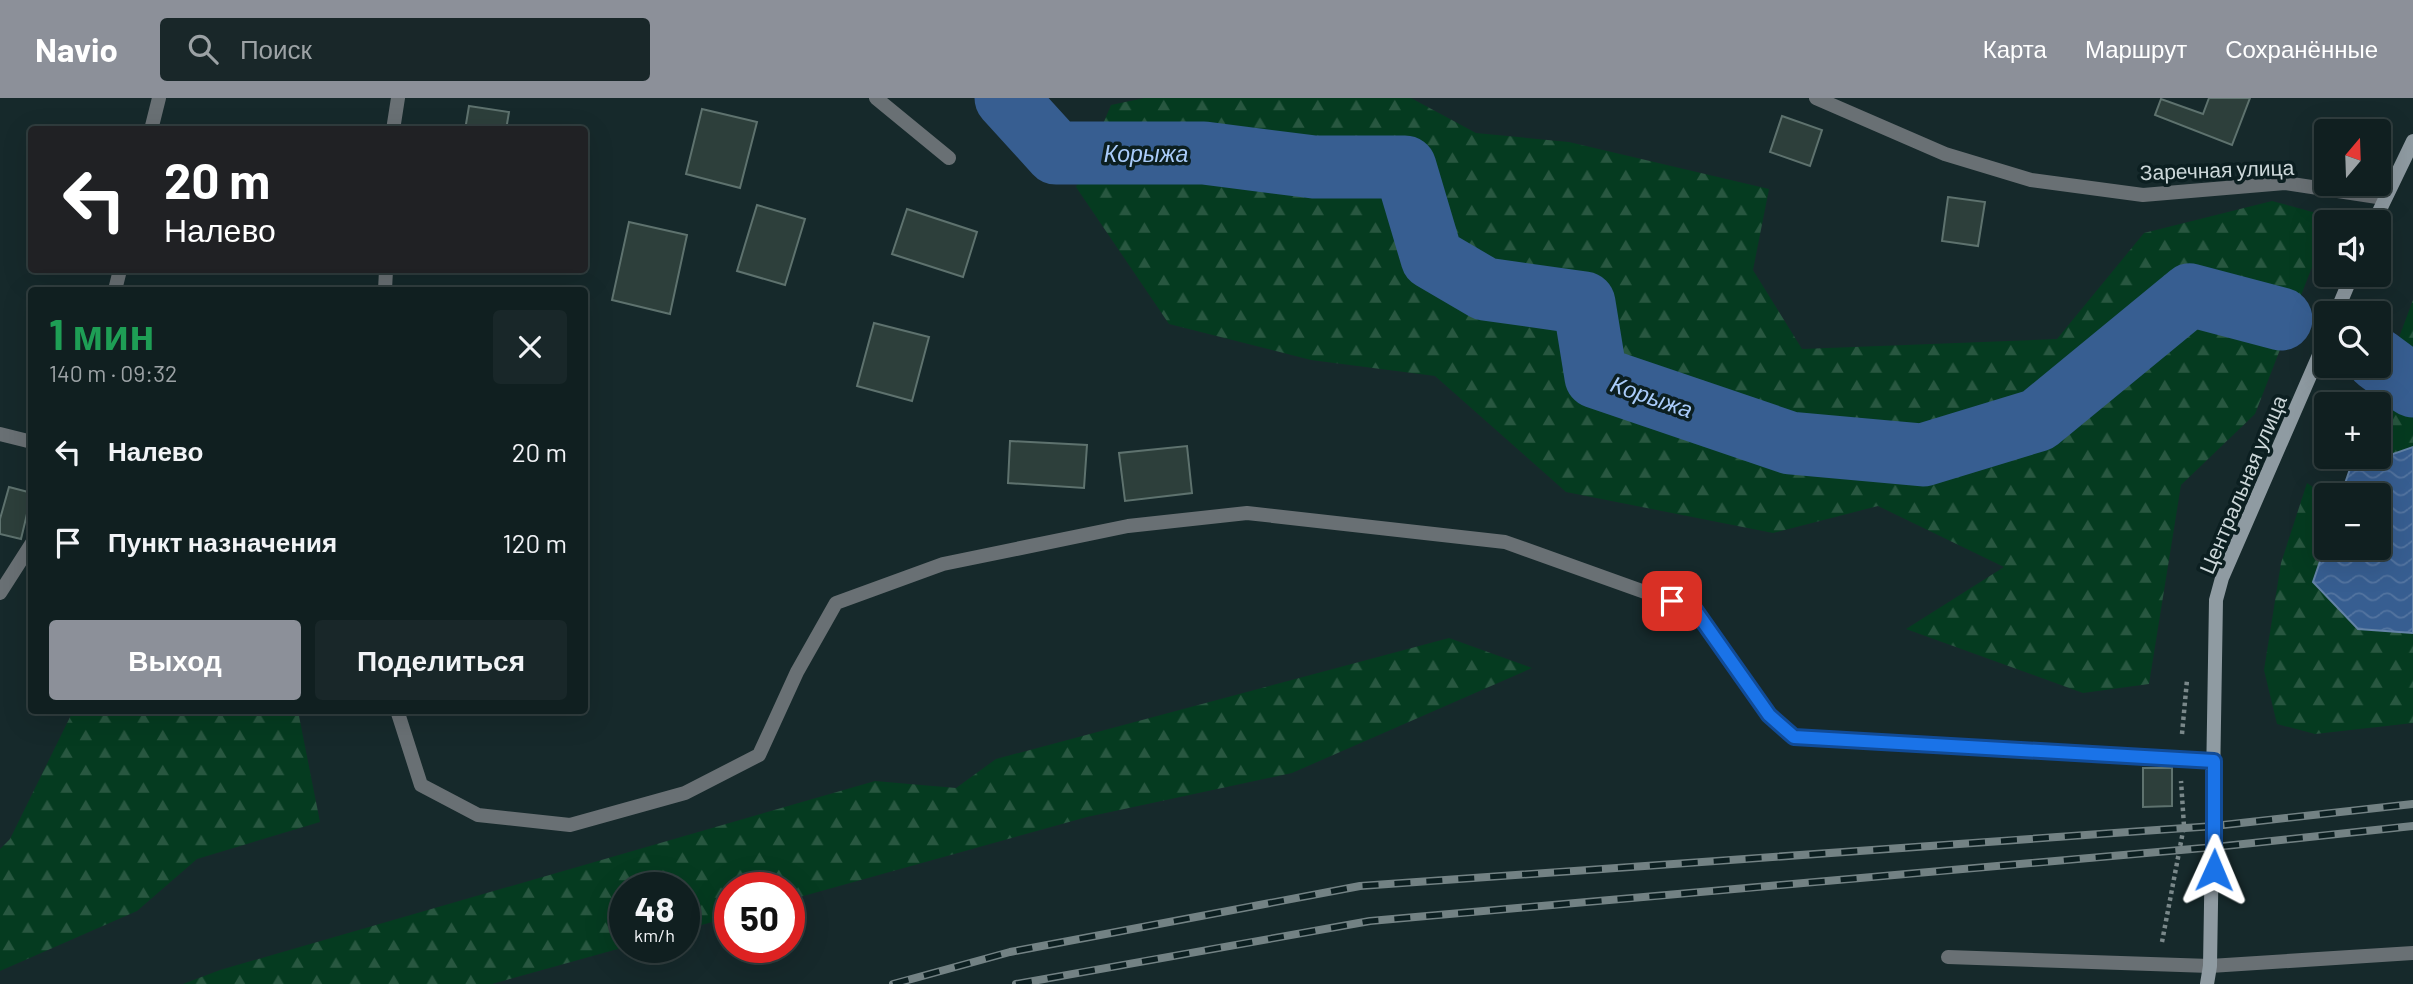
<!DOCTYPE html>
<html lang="ru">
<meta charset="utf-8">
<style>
body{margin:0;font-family:Barlow,sans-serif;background:#192729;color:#f1f3f6;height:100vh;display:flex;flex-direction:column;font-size:26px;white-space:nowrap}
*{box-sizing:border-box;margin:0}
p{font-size:23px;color:#9ca2a5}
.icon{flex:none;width:38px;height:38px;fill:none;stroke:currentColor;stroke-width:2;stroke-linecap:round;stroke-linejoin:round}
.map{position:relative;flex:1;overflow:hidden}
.drawer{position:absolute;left:28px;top:189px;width:560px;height:427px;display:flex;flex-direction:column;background:#101f20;border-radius:7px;box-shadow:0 7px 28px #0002,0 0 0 2px #303d3e}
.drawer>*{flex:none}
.guide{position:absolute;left:28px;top:28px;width:560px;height:147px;border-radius:7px;box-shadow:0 7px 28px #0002,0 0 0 2px #303d3e;background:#202124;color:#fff;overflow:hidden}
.needle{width:46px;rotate:19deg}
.tools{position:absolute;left:2314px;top:21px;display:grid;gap:14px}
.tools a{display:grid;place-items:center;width:77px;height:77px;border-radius:7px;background:#101f20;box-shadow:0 7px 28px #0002,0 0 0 2px #303d3e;font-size:35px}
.speed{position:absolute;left:609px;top:774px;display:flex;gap:14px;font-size:35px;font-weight:700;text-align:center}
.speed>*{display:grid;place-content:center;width:91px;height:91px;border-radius:50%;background:#101f20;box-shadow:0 7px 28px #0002,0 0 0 2px #303d3e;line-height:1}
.speed small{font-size:18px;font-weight:400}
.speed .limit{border:10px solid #d22;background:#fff;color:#111}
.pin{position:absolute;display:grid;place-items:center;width:60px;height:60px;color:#fff;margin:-30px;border-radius:14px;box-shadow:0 4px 10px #0006}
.me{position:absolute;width:77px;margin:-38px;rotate:1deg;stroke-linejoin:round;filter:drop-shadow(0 0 5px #0008)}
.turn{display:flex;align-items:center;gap:24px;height:147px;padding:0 21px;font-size:32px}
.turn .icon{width:91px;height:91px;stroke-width:2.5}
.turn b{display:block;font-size:49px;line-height:60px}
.round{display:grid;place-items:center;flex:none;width:74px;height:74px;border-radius:7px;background:#192729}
.summary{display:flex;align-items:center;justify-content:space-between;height:119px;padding:0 21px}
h1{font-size:42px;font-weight:700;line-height:52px;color:#1e9e55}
.button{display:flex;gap:14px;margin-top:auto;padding:14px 21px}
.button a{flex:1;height:80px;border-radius:7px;background:#8c9099;color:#fff;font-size:28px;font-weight:700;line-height:80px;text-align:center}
.button a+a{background:#192729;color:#f1f3f6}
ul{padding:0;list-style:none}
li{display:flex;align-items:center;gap:21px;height:91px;padding:0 21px}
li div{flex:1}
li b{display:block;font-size:26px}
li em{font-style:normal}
header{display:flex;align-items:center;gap:42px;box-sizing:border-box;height:98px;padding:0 35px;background:#8c9099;color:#fff}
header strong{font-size:33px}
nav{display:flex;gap:38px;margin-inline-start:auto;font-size:24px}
.search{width:490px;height:63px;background:#192729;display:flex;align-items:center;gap:18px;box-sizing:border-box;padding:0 24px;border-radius:7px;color:#9ca2a5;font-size:26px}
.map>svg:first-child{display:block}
.forest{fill:url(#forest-firs)}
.water{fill:url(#water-waves);stroke:#6483a7;stroke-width:2}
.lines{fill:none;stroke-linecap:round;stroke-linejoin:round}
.river{stroke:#375e91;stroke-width:63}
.building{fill:#2d3f3b;stroke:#5e726e;stroke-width:2}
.path{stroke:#7a888a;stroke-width:4.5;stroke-dasharray:3.5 3.5;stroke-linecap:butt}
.service{stroke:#697074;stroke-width:14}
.minor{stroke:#697074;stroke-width:14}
.secondary{stroke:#8f9ba2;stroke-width:14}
.rail-casing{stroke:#738284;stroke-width:8}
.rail{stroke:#0c1f21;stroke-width:5;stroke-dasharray:16;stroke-linecap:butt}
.route-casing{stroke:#114b97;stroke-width:18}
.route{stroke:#1a73e8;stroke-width:12}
.labels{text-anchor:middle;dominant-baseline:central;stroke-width:7;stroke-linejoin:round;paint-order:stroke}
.street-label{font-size:21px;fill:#cdd8da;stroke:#0c1f21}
.water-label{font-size:23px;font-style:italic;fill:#aaccfa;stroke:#0c1f21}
</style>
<header>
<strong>Navio</strong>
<div class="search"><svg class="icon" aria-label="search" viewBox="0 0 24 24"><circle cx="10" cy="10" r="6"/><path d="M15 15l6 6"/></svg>Поиск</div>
<nav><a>Карта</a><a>Маршрут</a><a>Сохранённые</a></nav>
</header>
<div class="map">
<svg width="2413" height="886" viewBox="0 0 2413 886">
<defs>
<pattern id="forest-firs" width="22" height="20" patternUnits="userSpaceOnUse" patternTransform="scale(1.75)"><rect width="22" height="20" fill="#053b20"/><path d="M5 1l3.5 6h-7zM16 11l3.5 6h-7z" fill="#285740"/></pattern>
<pattern id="water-waves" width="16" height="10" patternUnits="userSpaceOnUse" patternTransform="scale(1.75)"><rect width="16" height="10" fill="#375e91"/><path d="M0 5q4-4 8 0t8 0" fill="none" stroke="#5374a0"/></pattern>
</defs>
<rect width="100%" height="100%" fill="#16292b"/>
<g class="forest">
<path d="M1144,0H1411L1476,35L1569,44L1769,91L1753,172L1802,251L2057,241L2144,135L2272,103L2331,119L2326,124V133L2255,316L2181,387L2149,586L2083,595L1906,531L2004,469L1878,408L1773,435L1566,394L1435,278L1311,262L1169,226L1076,89L1111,7Z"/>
<path d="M2413,202V349L2350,371L2354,359H2378V306H2374Z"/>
<path d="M2307,385L2326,398V446L2313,484L2358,531L2413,535V625L2315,636L2277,626L2264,572L2281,465Z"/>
<path d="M1449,540L1532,570L1292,675L1087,719L789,802V789H730V819L684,832V789H625V849L492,886H183L220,872L875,683L956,690L996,661Z"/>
<path d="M73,613H298L320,724L197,761L137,813L0,873V751L10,741Z"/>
</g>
<path class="water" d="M2413,349V535L2358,531L2313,484L2326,446V450H2378V397H2341L2350,371Z"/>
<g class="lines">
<g class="river">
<path d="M1006,0L1056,55H1204L1314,69H1405L1432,160L1485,191L1584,205L1596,279L1790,345L1923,357L2038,322L2190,197L2281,221"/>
<path d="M2378,262L2413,288"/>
</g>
</g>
<g class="building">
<path d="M2209,0H2250L2232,47L2155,17L2161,1L2203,16Z"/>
<path d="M469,8L509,14L506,32H465Z"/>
<path d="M702,11L757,24L740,90L686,76Z"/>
<path d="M1782,18L1822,32L1810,68L1770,54Z"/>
<path d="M1948,99L1985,104L1978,148L1942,143Z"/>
<path d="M757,107L805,121L785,187L737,173Z"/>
<path d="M907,111L977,134L963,179L892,156Z"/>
<path d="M629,124L687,137L670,216L612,202Z"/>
<path d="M874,225L929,239L912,303L857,288Z"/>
<path d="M1010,343L1087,347L1084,390L1008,385Z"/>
<path d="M1187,348L1192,395L1125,403L1119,355Z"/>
<path d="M9,389L32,395L21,441L0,436V421Z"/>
<path d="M2143,670H2172V708L2143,709Z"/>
</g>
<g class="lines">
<g class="path">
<path d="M2182,636L2187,582"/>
<path d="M2162,844L2184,728L2181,683"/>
</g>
<g class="service">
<path d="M393,32L398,0"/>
<path d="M385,192L386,172"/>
<path d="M0,495L32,445"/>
<path d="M397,612L421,687L478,717L570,727L685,695L759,657L797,574L836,505L943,466L1128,428L1247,415L1505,444L1695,512L1769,617L1794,639L2214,663"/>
<path d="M1948,859L2210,868"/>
</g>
<g class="minor">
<path d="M876,0L949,60"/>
<path d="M1816,0L1945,56L2031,82L2143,97L2285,85L2384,100"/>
<path d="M151,32L159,0"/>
<path d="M115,192L120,172"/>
<path d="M0,336L32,344"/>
<path d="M2210,868L2413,855"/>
</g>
<g class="secondary">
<path d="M2374,124L2413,43"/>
<path d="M2336,215L2352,177"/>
<path d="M2207,886L2210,868L2216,502L2222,480L2326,241"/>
</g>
<g class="rail-casing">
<g id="rail">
<path d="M893,886L1010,854L1360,788L2214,728L2413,706"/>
<path d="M1016,886L1370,823L2215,749L2413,728"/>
</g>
</g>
<use href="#rail" class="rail"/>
</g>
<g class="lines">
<g class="route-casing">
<path id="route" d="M1672,503L1695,512L1769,617L1794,639L2214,663V772"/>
</g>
<use href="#route" class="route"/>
</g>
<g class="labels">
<g class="street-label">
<text transform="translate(2217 71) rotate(-2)">Заречная улица</text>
<text transform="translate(2242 386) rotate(-67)">Центральная улица</text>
</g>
<g class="water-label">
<text x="1146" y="55">Корыжа</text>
<text transform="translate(1652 298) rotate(19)">Корыжа</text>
</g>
</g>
</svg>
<div class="tools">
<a><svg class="needle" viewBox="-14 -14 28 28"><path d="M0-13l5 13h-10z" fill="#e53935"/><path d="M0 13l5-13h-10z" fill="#9ca2a5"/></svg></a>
<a><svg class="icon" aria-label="sound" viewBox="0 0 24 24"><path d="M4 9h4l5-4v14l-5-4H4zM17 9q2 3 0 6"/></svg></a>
<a><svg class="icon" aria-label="search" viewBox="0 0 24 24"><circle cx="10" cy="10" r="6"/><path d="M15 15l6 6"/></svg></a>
<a>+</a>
<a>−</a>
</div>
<div class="speed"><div>48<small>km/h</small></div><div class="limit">50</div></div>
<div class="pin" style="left:1672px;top:503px;background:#d93025"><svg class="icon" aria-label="arrive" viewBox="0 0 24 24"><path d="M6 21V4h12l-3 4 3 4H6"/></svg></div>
<svg class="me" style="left:2214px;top:772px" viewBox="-20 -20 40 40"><path d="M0-17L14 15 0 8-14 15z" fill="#1a73e8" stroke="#fff" stroke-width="4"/></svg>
<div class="guide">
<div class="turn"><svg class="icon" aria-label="left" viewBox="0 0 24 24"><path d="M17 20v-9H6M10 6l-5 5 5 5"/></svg><div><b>20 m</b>Налево</div></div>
</div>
<section class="drawer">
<div class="summary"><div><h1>1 мин</h1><p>140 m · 09:32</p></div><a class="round"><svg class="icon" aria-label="close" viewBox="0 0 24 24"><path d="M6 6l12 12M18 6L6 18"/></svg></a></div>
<ul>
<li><svg class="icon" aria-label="left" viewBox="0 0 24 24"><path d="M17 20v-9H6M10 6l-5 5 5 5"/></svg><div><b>Налево</b></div><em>20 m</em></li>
<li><svg class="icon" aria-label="arrive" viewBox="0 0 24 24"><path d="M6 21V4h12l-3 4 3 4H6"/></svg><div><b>Пункт назначения</b></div><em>120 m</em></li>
</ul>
<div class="button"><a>Выход</a><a>Поделиться</a></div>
</section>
</div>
